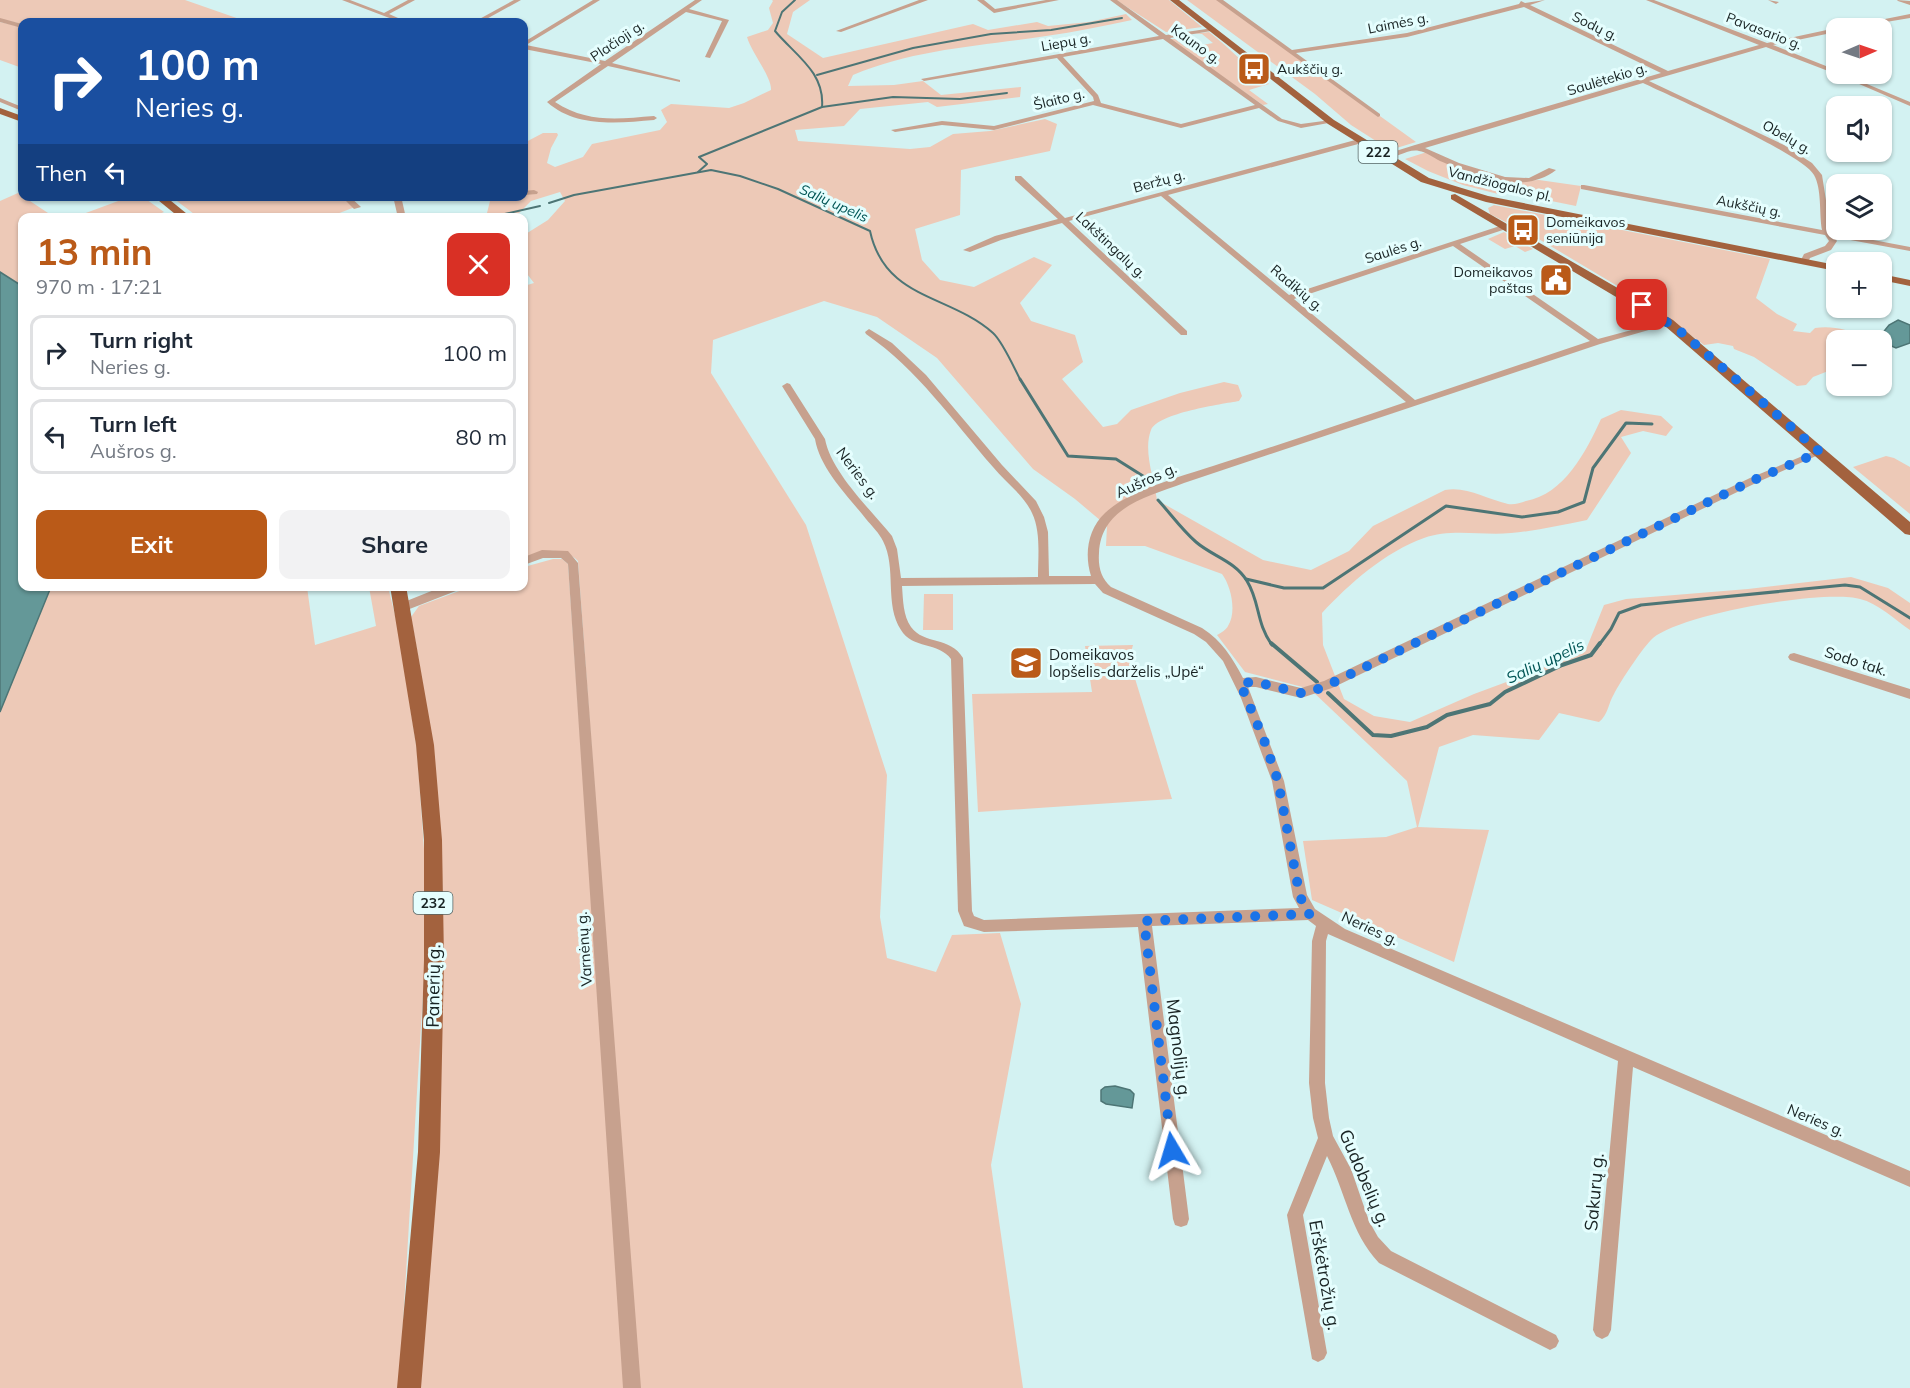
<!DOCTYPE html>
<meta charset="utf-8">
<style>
body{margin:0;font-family:Mulish,sans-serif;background:#f2f2f3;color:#1f2937;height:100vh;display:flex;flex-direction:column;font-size:22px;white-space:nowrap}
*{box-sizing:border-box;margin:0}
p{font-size:20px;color:#747a83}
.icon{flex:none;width:33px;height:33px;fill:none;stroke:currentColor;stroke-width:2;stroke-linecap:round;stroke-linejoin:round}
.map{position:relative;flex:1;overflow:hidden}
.drawer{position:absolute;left:18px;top:213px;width:510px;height:378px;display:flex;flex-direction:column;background:#fff;border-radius:12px;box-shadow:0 2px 4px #0004}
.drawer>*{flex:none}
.guide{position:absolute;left:18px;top:18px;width:510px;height:183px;border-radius:12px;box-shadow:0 2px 4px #0004;background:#1a4fa0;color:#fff;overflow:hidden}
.needle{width:39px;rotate:88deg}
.tools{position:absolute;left:1826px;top:18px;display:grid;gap:12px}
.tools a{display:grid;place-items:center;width:66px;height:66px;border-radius:12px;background:#fff;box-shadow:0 2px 4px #0004;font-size:30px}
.pin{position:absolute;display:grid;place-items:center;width:51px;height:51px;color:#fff;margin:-26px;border-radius:12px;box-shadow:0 3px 9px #0006}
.me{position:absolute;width:66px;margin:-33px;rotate:353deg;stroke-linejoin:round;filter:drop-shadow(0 0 4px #0008)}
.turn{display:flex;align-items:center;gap:21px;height:126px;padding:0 18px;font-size:27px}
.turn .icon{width:78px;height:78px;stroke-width:2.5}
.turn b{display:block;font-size:42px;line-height:51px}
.then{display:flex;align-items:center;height:57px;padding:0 18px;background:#0003;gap:12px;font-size:22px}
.round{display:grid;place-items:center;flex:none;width:63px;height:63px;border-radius:12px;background:#f2f2f3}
.head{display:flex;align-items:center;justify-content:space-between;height:102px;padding:0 18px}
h1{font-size:36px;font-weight:700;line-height:45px;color:#ba5a18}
.button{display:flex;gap:12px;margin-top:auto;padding:12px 18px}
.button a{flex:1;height:69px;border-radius:12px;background:#ba5a18;color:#fff;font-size:24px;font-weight:700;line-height:69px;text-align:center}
.button a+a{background:#f2f2f3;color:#1f2937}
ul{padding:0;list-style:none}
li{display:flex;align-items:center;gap:18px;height:75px;margin:0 12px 9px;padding:0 6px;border:3px solid #e0e1e3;border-radius:12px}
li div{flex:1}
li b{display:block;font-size:22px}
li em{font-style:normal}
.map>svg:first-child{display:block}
.green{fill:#edc9b7}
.water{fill:#649898;stroke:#4d7575;stroke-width:1.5}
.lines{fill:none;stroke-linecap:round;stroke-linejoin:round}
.stream-far2{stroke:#4d7575;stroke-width:2}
.stream-far1{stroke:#4d7575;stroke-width:3}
.stream{stroke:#4d7575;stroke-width:4}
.minor{fill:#c7a18e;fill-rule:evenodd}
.major{fill:#a3623e;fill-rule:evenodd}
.route{stroke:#1a73e8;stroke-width:10;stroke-dasharray:0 18}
.labels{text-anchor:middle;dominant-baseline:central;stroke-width:6;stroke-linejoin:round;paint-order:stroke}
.far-street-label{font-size:14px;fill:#182323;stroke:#e5fefe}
.far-poi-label{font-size:14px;fill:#182323;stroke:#e5fefe;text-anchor:start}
.shield{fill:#e5fefe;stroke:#566565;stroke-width:1.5}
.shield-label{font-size:14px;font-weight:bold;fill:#182323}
.far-water-label{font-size:14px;font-style:italic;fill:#015555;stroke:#e5fefe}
.street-label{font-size:15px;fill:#182323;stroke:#e5fefe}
.poi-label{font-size:15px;fill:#182323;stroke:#e5fefe;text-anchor:start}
.water-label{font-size:16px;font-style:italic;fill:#015555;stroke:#e5fefe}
.near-street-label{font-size:18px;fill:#182323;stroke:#e5fefe}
</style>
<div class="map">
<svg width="1910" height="1388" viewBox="0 0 1910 1388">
<rect width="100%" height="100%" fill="#d3f2f2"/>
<g class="green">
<path d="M0,0H185L248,22H22V24L0,19Z"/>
<path d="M772,0H810L793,12L787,34L823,58L973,24L988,30L1037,22L1048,26L1089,22L1126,14L1132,20C1103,26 1075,32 1046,36C981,46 914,49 853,75L848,86L894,85L923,81L941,95L1021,87L1020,97L937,107L928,102L860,109L844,126L795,130L798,141L910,149L930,147L953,134L990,131L1045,119L1057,124L1050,151L961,170L960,215L915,229L922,260L940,280L974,287L1034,257L1052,265L1020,303L1031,321L1075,335L1083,362L1062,379L1103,427L1117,424L1131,410L1180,393L1224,382L1238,385L1242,396L1239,401C1222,404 1158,413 1151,430C1143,450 1154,479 1157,500L1263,560L1311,570L1349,551L1373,526L1445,490C1467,486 1486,499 1508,504C1514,505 1520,503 1526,501C1564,494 1586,452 1601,419L1621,410L1661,416L1673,427L1666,436L1643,431L1621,437L1631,453L1587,520C1562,525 1536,531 1511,533C1483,536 1451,528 1424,538C1385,552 1350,583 1322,613L1323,645L1344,699L1374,716L1410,722L1474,694L1536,671L1587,647L1604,605L1626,599L1748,589L1851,577L1888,588L1910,603V630C1895,620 1878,603 1860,599C1824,589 1681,614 1653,638C1643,647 1620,682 1614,694C1608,704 1608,715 1599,722L1559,713L1539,740L1473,735L1439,747L1418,827L1489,830L1454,962L1312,900L1303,841L1386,837L1417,827L1407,781L1310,689L1245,672L1217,635C1221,633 1226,630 1228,626C1237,612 1231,586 1222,574L1145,546H1106L1107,526L1075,499L1033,469L937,358L877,317L824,301L713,340L711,373L806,525L887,775L880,917L887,958L936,972L952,935L1000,933L1021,1004L991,1165L1023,1388H638L578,561C562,546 543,550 524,558V286L534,283L524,270V235L548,220L565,201L560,192L531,201L518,214L509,217L479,218L487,213L491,197L524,196V143L543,133H557L558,135L551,148L547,163L555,167L583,157L592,144L660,130L667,122L661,110L671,104L729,108L744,103L771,90C772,77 751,52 747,37L768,30L773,23L769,8L773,1Z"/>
<path d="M1116,0H1169L1202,27L1166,32Z"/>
<path d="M1187,0H1219L1416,142L1390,150L1351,125L1315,94Z"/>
<path d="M0,22L22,27V68L0,60Z"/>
<path d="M1209,32C1232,50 1247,67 1269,84L1249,90L1268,104L1263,105L1168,39H1175L1187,48L1213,43L1202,34H1193Z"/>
<path d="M1427,152L1462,167L1521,181L1539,180L1581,186L1576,206L1511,193L1498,194L1463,185L1428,171L1405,159Z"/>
<path d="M18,193L54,217L22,218V286L0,272V201Z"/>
<path d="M176,196L341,197L355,207L329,217H198L173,198Z"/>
<path d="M129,197H143L164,212L152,217H75Z"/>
<path d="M1494,205L1770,259L1756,298L1777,314L1797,324L1793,331L1810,333L1815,328C1830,326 1851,328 1862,340H1836V368L1813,377L1806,385L1797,386L1754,357L1734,349L1733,346L1718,343L1704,345L1656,309L1537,238L1490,214L1488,208Z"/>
<path d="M1504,232L1533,249L1525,252L1515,246L1505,249L1488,239Z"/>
<path d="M1886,456L1894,458L1910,467V514L1853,467Z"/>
<path d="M553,559H562L568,564L626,1388H418L443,928C443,820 431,724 411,617L419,606L470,587L524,586V567Z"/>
<path d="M51,587H307L315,645L376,626L369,587H388L398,627L417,751L424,849V977L399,1388H0V712Z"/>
<path d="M924,594H953V630H923Z"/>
<path d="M1133,645L1129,659L1172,799L978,812L972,694L1092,692L1085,646Z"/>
</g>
<g class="water">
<path d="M0,272L22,286V586L51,587L0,712Z"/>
<path d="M1898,320L1910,325V343L1896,348L1877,340L1889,325Z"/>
<path d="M1115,1086L1130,1090L1134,1094L1132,1108L1106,1104L1101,1101V1090L1105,1087Z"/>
</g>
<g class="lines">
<g class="stream-far2">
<path d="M817,75L913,48L991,34L1051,30L1122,18"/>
<path d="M822,107L893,97L960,99L1007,93"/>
<path d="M698,172L707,164L699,157L822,107C825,72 795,55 775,31L782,12L795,0"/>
<path d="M549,203L574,195L711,170L740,176L778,189L870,231C885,300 949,294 993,333C1003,342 1014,368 1021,381"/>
<path d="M487,218L540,206"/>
</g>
<g class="stream-far1">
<path d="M1020,379L1068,456L1116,459L1143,476"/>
<path d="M1158,500C1170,513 1182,530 1196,542C1212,556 1235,561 1247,581C1260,602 1256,623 1272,645"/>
<path d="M1246,579L1284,588H1323L1446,506L1522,517L1558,512L1584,502L1593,468L1626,423L1652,424"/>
<path d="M1599,645L1611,629L1619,613L1641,605L1845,585L1860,587L1910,618"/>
</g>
<g class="stream">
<path d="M1271,643L1317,682"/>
<path d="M1328,693L1373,735L1391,736L1427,727L1447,715L1490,704L1505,692L1562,665L1591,655L1600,643"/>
</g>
<g class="minor">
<path d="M342,0H350L384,13L408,0H415L389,14L407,22H400Z"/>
<path d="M514,0H521L481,22H474Z"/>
<path d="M593,0H600L526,45L605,61L695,0H702L689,9L729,20L710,58L705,57L722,21L686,12L612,63L680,80V82L608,66L555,102C587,123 617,119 654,116L657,118L654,120C618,123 576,128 547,102L601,64L524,49V42Z"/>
<path d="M919,0H928L841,32L836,31Z"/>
<path d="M977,0H984L995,9L1046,0H1059L994,13Z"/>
<path d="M1110,0H1117L1166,35L1213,28L1211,31L1170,38L1282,119L1301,124L1331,120L1334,122L1301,128L1278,121L1259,108L1181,128L1093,105L994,130L942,125L895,132L891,130L942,121L994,126L1094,101L1093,97L1057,58L924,81L921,79L1159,36ZM1163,39L1255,105L1181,124L1101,103L1098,95L1063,57Z"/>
<path d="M1216,0H1223L1292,50L1407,33L1519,4L1521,1L1525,3L1545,0L1530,5L1668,71L1759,45L1646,0H1654L1767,43L1836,28H1837L1836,32L1773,45L1836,70V74H1843L1910,102V106L1836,74L1766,47L1649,81L1784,145L1812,163L1822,175L1831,232L1910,247V251L1834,237L1837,241L1831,250L1810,258L1807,264H1804L1800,262L1804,254L1825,246L1829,241L1825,235L1581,189V185H1584L1822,230C1819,214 1822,189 1814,175C1802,153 1672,97 1643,83L1425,148L1459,163L1505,177L1529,178L1549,168L1556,170C1522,196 1475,176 1440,161C1434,158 1426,152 1419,151C1409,148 1395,159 1383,159V155L1415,145L1661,73L1524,7L1407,37L1296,53L1380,114V116L1378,117Z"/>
<path d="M1768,0L1779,2L1776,4Z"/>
<path d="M1897,0L1910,1V5L1898,1Z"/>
<path d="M1910,14V18L1850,28H1840Z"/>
<path d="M0,18L22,24V28L0,22Z"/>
<path d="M0,98L22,107V111L0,102Z"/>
<path d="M1359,139H1362V143L1168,195L1289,295L1506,224H1509V228L1460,244L1598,339L1669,320L1673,323L1600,344L1184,483C1147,497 1101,507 1099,553C1098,567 1101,578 1111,587L1202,628C1222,641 1232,657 1243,678L1256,677L1301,688L1324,681L1750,478L1817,450H1823L1825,452L1758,482L1332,688L1301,698L1256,687H1248L1284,781L1307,895L1315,909L1345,929L1910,1171V1187L1633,1067L1611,1330L1608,1336L1602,1339L1596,1336L1593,1330L1618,1061L1328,934L1326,941L1325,1083L1329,1118L1333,1136L1351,1169L1369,1221L1378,1237L1391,1251L1556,1335L1559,1341L1556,1347L1550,1350L1379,1263C1350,1232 1346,1193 1327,1156L1303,1215L1327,1353L1324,1359L1318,1362L1312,1359L1287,1215L1318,1138L1313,1118L1309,1083L1312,941L1316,926L1308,920L1152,926L1189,1219L1187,1225L1181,1227L1175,1225L1173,1219L1138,927L984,932L964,926L958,911L951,659C939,642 912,649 901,630C884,604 897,568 883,541C879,533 872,526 866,519C848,496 820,469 815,439L782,386L787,383L790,384L825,439C831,472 871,510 892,536L897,549L901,578L1038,577C1038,556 1041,532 1032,513C1024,495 1005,482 993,467C952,420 918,370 866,334L865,332L869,329L892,343L926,375L1002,465L1036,501L1044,517L1048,532L1049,576H1091C1084,554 1088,529 1105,513C1130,489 1187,475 1219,464C1281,444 1344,423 1406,402L1161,196L1069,221L1187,331V335H1181L1062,223L1001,240L970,252L963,250L995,236L1058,219L1015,180V176H1021L1065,218ZM1453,246L1590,341L1415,400L1294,299ZM1095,584L1103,593L1194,634L1206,642L1223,661L1241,698L1272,781L1293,897L1299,908L984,920L974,916L972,911L963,658C950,636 924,645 911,627C903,616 903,599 902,586Z"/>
<path d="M534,190L538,192L537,194L524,195V191Z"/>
<path d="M341,196H349L361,207L354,209Z"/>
<path d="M393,196H401L406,218H398Z"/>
<path d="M426,196H484L450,201Z"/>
<path d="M542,550L568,551L578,563L641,1388H623L568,564L561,558H543L524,565V557Z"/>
<path d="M444,586H462L461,589L407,610L403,611L397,607L399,604Z"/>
<path d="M1794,653L1910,689V699L1790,660L1788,657L1790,654Z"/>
</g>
<g class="major">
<path d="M1170,0H1179L1334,120L1429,178L1488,196L1836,265V271L1486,202L1421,182L1328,124Z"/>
<path d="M0,108L22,116V122L0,114Z"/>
<path d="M1455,194L1673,320L1910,522V535L1905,534L1665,326L1451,199V195Z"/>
<path d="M153,196H165L192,218H180Z"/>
<path d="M1881,274L1910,280V286L1881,280Z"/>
<path d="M390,586H406L434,745L442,840L444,960L440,1152L421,1388H397L418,1152L424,960V840L416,745Z"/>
</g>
</g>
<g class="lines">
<path class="route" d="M1172,1150L1144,921L1310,914L1300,897L1278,781L1264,740L1240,683L1256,682L1301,693H1308L1328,685L1754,480L1820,452L1681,332L1642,305"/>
</g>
<defs>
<g id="bus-square" transform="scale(1.725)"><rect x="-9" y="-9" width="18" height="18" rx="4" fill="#ba5a18" stroke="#e5fefe"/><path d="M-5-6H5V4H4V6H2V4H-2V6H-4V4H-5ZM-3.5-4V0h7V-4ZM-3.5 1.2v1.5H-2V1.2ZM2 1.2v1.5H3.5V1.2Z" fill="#fff"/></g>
<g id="civic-square" transform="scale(1.725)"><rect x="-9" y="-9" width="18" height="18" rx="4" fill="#ba5a18" stroke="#e5fefe"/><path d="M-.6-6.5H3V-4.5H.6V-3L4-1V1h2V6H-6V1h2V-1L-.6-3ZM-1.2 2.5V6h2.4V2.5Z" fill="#fff"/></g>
<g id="school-square" transform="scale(1.725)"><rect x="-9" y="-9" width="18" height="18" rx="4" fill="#ba5a18" stroke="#e5fefe"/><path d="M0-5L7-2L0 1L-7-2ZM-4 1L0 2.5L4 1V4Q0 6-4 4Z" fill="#fff"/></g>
</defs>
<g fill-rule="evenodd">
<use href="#bus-square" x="1254" y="69"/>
<use href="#bus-square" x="1523" y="230"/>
<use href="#civic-square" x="1556" y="280"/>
<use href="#school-square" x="1026" y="663"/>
</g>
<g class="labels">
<g class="far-street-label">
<text transform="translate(1398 23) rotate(-11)">Laimės g.</text>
<text transform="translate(1595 26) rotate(26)">Sodų g.</text>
<text transform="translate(1764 31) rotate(21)">Pavasario g.</text>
<text transform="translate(617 41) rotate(-34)">Plačioji g.</text>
<text transform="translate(1066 42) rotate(-10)">Liepų g.</text>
<text transform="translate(1196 44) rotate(36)">Kauno g.</text>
<text transform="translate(1607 79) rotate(-17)">Saulėtekio g.</text>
<text transform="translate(1059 99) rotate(-14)">Šlaito g.</text>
<text transform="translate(1787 137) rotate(30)">Obelų g.</text>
<text transform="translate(1159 181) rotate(-15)">Beržų g.</text>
<text transform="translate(1500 184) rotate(14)">Vandžiogalos pl.</text>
<text transform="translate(1749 206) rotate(11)">Aukščių g.</text>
<text transform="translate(1111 245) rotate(43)">Lakštingalų g.</text>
<text transform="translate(1393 250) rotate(-18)">Saulės g.</text>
<text transform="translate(1297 288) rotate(40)">Radikių g.</text>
</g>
<g class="far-poi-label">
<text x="1277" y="69">Aukščių g.</text>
<text x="1546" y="222">Domeikavos<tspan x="1546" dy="16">seniūnija</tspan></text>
<text x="1533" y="272" text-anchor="end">Domeikavos<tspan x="1533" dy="16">paštas</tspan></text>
</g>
<g class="shield">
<rect x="1358.5" y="141" width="39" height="22" rx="4.5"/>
<rect x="413.5" y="892" width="39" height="22" rx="4.5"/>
</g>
<g class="shield-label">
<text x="1378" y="152">222</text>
<text x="433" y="903">232</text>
</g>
<g class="far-water-label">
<text transform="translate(834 203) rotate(24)">Salių upelis</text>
</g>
<g class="street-label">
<text transform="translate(858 473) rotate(53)">Neries g.</text>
<text transform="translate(1146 480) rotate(-24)">Aušros g.</text>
<text transform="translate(1856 661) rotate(18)">Sodo tak.</text>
<text transform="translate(1370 928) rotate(25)">Neries g.</text>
<text transform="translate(584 949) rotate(-94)">Varnėnų g.</text>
<text transform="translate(1816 1120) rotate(23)">Neries g.</text>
</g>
<g class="poi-label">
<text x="1049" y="654">Domeikavos<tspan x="1049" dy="17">lopšelis-darželis „Upė“</tspan></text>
</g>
<g class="water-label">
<text transform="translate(1545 661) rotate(-25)">Salių upelis</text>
</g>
<g class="near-street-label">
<text transform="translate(433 986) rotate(-89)">Panerių g.</text>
<text transform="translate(1179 1049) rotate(83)">Magnolijų g.</text>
<text transform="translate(1365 1178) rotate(67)">Gudobelių g.</text>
<text transform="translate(1594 1192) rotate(-85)">Sakurų g.</text>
<text transform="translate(1325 1275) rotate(80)">Erškėtrožių g.</text>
</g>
</g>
</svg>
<div class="tools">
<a><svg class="needle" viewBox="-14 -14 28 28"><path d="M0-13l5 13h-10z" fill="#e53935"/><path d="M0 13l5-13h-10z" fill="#747a83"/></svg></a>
<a><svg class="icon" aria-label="sound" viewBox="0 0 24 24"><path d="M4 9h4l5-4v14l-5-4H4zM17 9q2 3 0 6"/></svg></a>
<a><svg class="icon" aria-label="layers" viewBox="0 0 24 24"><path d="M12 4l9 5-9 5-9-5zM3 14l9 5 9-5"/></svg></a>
<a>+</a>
<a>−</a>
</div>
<div class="pin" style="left:1642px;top:305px;background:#d93025"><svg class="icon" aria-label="arrive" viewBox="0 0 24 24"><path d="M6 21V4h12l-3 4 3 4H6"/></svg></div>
<svg class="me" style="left:1172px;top:1150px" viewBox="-20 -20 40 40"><path d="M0-17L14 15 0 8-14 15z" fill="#1a73e8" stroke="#fff" stroke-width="4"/></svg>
<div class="guide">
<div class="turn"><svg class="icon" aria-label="right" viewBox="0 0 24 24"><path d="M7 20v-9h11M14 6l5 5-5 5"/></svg><div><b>100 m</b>Neries g.</div></div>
<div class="then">Then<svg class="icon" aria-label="left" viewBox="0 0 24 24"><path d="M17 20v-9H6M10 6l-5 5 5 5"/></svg></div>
</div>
<section class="drawer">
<div class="head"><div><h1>13 min</h1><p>970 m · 17:21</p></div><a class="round" style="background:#d93025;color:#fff"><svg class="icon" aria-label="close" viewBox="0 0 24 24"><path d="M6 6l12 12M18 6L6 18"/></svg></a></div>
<ul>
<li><svg class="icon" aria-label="right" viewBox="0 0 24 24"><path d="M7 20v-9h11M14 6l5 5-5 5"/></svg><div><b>Turn right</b><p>Neries g.</p></div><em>100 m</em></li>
<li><svg class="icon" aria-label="left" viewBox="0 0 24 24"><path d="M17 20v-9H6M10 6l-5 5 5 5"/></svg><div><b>Turn left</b><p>Aušros g.</p></div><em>80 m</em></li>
</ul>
<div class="button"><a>Exit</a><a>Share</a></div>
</section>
</div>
